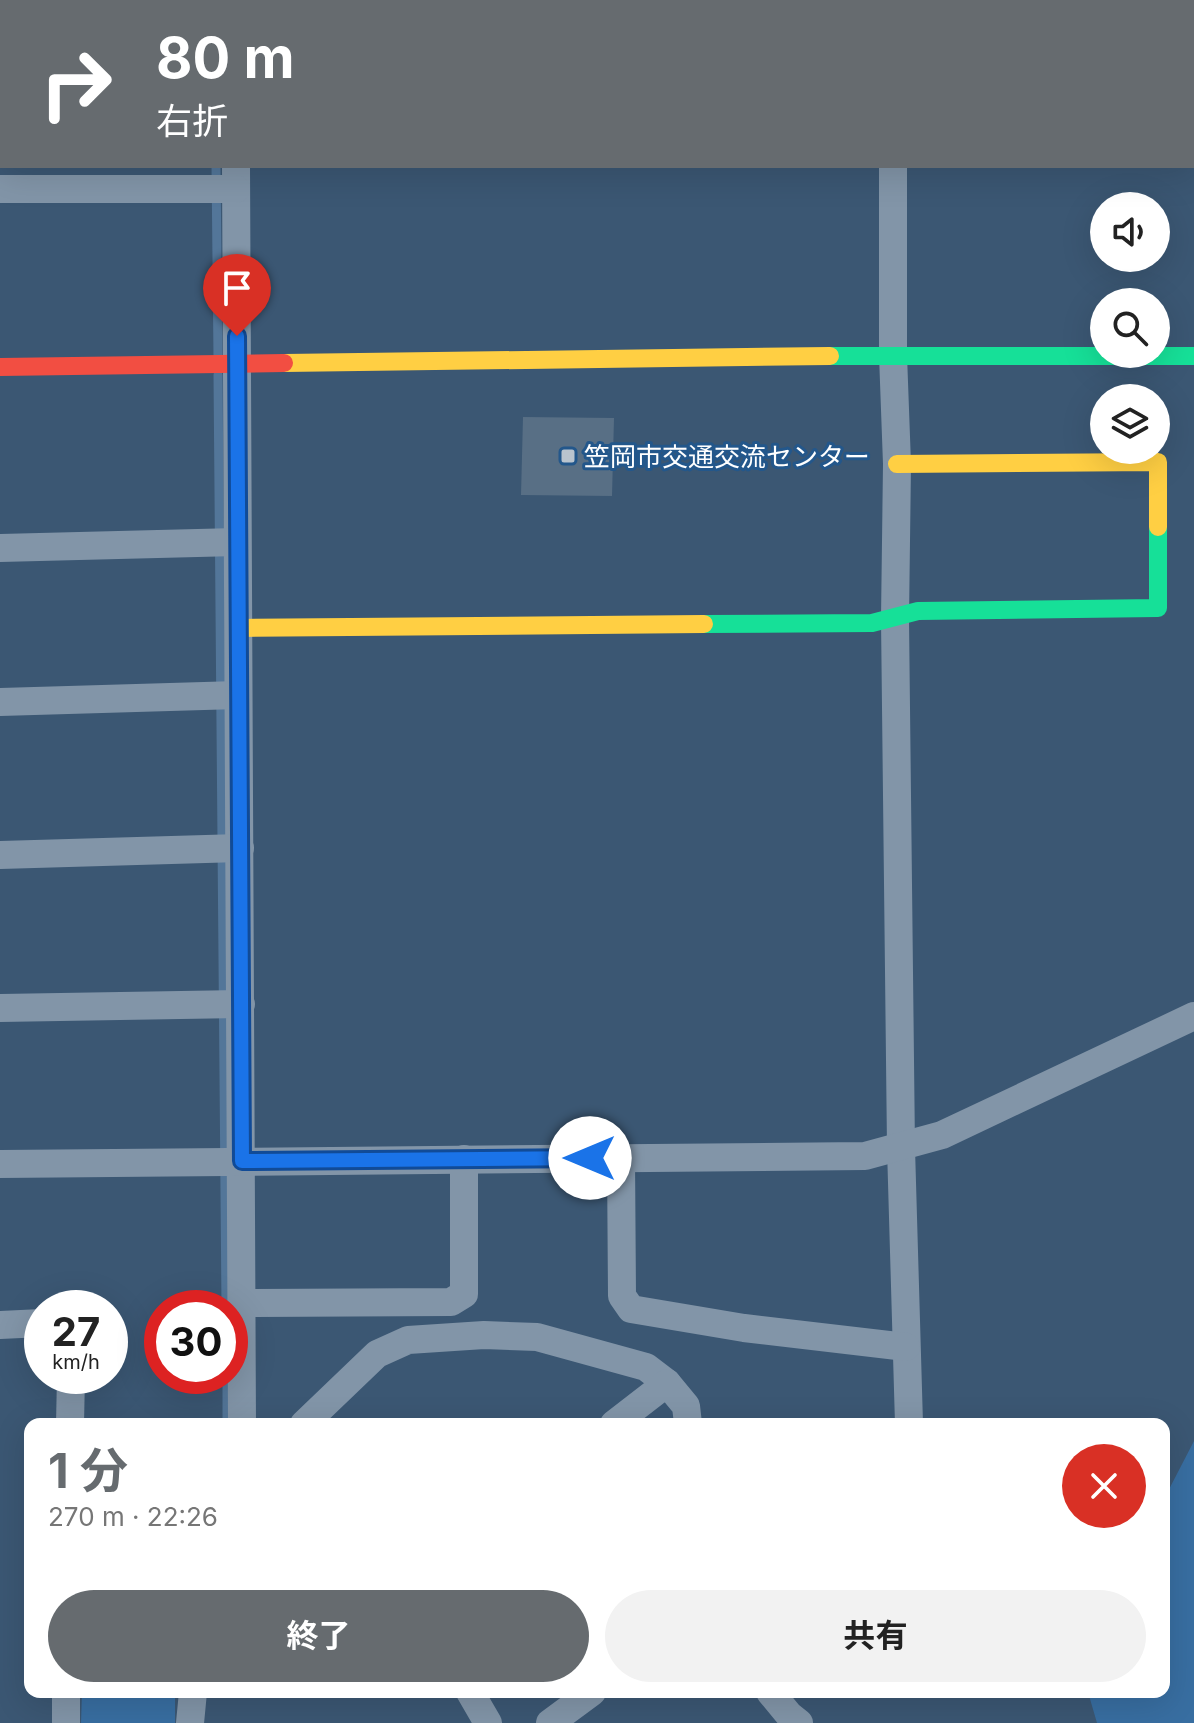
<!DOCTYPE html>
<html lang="ja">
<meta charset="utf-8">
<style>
body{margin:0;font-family:Inter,"Noto Sans JP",sans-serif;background:#f2f2f2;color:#222;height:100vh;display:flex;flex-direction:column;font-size:30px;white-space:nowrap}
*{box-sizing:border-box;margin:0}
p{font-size:26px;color:#767676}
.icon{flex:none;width:44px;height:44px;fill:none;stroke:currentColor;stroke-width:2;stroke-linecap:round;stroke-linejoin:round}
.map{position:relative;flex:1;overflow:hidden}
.sheet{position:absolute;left:24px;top:1418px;width:1146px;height:280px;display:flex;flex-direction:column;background:#fff;border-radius:16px;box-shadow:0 8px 32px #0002}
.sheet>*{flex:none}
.banner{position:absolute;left:0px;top:0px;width:1194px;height:168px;box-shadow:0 8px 32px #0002;background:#666b6f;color:#fff;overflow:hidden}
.fabs{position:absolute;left:1090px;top:192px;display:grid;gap:16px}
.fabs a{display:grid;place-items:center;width:80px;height:80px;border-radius:50%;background:#fff;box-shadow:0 8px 32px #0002;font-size:40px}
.speed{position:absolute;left:24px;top:1290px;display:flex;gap:16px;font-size:40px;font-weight:700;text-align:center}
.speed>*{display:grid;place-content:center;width:104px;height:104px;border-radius:50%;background:#fff;box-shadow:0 8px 32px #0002;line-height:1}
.speed small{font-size:20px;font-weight:400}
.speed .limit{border:12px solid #d22;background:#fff;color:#111}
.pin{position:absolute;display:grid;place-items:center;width:68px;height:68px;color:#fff;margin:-82px -34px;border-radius:50% 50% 50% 0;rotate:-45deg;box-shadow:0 0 8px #0007}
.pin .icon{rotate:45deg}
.me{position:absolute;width:88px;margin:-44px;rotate:270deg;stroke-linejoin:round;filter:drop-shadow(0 0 6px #0008)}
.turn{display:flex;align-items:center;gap:28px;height:168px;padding:0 24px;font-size:36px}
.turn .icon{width:104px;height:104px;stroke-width:2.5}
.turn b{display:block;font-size:56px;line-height:68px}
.round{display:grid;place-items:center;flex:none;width:84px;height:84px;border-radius:42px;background:#f2f2f2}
.overview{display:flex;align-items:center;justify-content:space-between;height:136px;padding:0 24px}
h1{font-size:48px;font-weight:700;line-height:60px;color:#666b6f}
.primary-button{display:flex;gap:16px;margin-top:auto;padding:16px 24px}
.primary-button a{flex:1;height:92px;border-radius:48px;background:#666b6f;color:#fff;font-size:32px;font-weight:700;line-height:92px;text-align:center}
.primary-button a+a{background:#f2f2f2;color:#222}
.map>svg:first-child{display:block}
.green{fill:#386ea1}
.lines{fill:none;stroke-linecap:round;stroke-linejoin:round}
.stream{stroke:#537699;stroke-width:9}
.building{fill:#586f85}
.street{stroke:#8295a8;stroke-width:28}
.fast{stroke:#16e098;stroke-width:18}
.slow{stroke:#ffcf43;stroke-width:18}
.jam{stroke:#f24e42;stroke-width:18}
.route-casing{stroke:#114b97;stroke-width:20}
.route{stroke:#1a73e8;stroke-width:14}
.poi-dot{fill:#bac4ce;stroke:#23578b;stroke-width:3}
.labels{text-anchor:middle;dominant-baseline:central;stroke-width:6;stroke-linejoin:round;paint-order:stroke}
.poi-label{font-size:26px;fill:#fff;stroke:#23578b;text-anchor:start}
</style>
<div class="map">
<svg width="1194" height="1723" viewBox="0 0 1194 1723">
<rect width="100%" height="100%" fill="#3b5773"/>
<g class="green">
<path d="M1194,1441V1723H1097L1088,1692H1164V1499Z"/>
<path d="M82,1692H175V1723H81Z"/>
</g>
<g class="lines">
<g class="stream">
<path d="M214,0V2"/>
<path d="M216,166L218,357"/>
<path d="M218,375L226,1308"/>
<path d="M227,1376V1421"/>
</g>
</g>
<path class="building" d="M523,417L614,418L612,496L521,495Z"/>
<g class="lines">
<g class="street">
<path d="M59,0V2"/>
<path d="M236,0V2"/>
<path d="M892,0V2"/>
<path d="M236,166L242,1424"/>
<path d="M893,166V355L897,464L895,619L901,1148L909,1424"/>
<path d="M0,189H236"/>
<path d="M0,548L237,542"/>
<path d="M0,702L238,695"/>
<path d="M0,855L240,848"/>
<path d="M0,1008L241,1004"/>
<path d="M621,1158L622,1296L631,1309L744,1328L906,1347"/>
<path d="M0,1164L865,1156L942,1135L1194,1016"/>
<path d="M242,1303L451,1302L464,1294V1159"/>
<path d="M0,1325L42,1323"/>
<path d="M70,1424L71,1376"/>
<path d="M304,1424L377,1354L408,1340L484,1335L537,1337L646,1367L667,1383L686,1406L688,1424"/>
<path d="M614,1424L667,1383"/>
<path d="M470,1692L488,1723"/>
<path d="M770,1692L789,1715L799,1723"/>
<path d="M66,1723V1692"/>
<path d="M190,1723L193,1692"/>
<path d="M550,1723L592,1692"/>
</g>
<g class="fast">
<path d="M830,356H1194"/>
<path d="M704,624L872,623L918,611L1158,608V527"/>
</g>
<g class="slow">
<path d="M284,363L830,356"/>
<path d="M897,464L1158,462V527"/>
<path d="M239,628L704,624"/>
</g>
<path class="jam" d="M0,367L284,363"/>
</g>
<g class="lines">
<g class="route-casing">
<path id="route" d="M237,336L242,1161L590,1158"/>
</g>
<use href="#route" class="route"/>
</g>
<rect class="poi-dot" x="560" y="448" width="16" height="16" rx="4"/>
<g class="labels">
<g class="poi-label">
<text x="584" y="456">笠岡市交通交流センター</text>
</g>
</g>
</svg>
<div class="fabs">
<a><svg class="icon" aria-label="sound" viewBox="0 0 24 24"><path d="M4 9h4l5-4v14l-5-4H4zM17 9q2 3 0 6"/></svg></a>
<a><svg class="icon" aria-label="search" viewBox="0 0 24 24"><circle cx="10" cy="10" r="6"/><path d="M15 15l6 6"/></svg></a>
<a><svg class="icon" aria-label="layers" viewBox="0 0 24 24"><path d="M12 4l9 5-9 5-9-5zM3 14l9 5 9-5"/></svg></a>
</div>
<div class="speed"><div>27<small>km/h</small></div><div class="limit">30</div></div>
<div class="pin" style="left:237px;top:336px;background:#d93025"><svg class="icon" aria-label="arrive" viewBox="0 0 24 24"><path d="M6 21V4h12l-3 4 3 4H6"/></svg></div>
<svg class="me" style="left:590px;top:1158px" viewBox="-20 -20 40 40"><circle r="19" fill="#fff"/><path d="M0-13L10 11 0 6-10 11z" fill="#1a73e8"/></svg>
<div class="banner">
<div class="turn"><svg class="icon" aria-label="right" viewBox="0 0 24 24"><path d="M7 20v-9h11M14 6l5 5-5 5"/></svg><div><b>80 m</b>右折</div></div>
</div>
<section class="sheet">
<div class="overview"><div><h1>1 分</h1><p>270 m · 22:26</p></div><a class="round" style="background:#d93025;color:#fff"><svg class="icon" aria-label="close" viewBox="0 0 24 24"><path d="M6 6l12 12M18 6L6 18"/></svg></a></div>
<div class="primary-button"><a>終了</a><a>共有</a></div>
</section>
</div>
